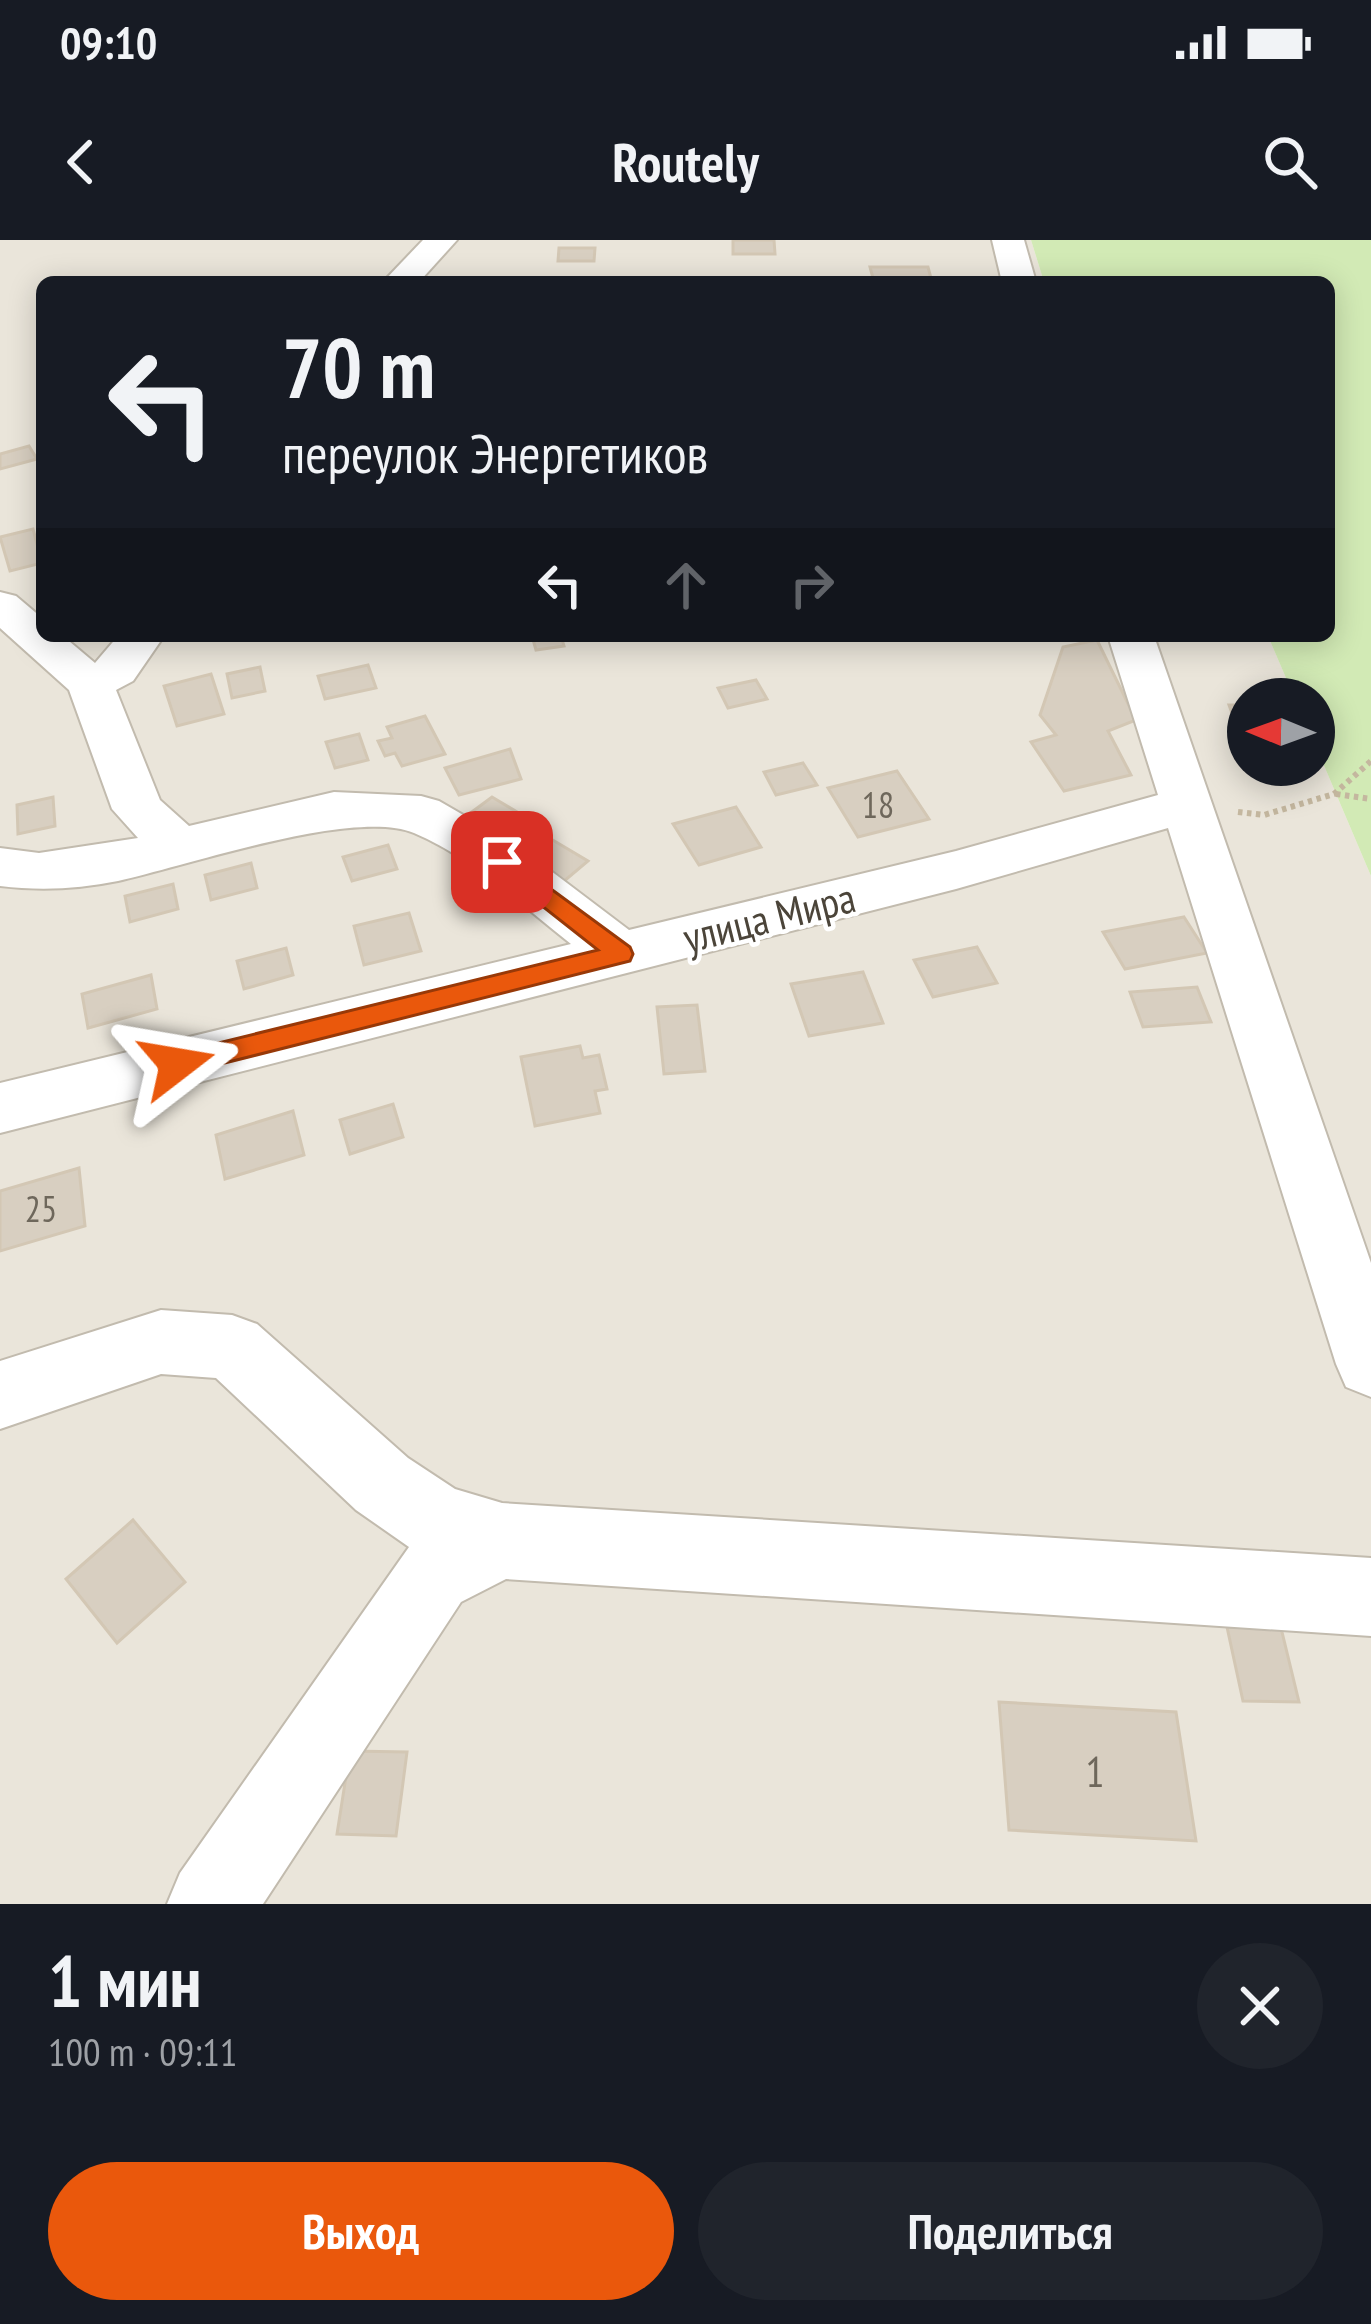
<!DOCTYPE html>
<html lang="ru">
<meta charset="utf-8">
<style>
body{margin:0;font-family:"PT Sans Narrow",sans-serif;background:#20242c;color:#f1f3f6;height:100vh;display:flex;flex-direction:column;font-size:45px;white-space:nowrap}
*{box-sizing:border-box;margin:0}
p{font-size:39px;color:#9ea1a6}
.icon{flex:none;width:66px;height:66px;fill:none;stroke:currentColor;stroke-width:2;stroke-linecap:round;stroke-linejoin:round}
.map{position:relative;height:1664px;overflow:hidden}
.drawer{display:flex;flex-direction:column;background:#171b24;flex:1}
.drawer>*{flex:none}
.top-card{position:absolute;left:36px;top:36px;width:1299px;height:366px;border-radius:18px;box-shadow:0 6px 30px #0003;background:#171b24;color:#f1f3f6;overflow:hidden}
.needle{width:78px;rotate:271deg}
.tools{position:absolute;left:1227px;top:438px;display:grid;gap:24px}
.tools a{display:grid;place-items:center;width:108px;height:108px;border-radius:50%;background:#171b24;box-shadow:0 6px 30px #0003;font-size:60px}
.pin{position:absolute;display:grid;place-items:center;width:102px;height:102px;color:#fff;margin:-51px;border-radius:24px;box-shadow:0 6px 18px #0006}
.me{position:absolute;width:132px;margin:-66px;rotate:76deg;stroke-linejoin:round;filter:drop-shadow(0 0 9px #0008)}
.turn{display:flex;align-items:center;gap:42px;height:252px;padding:0 48px;font-size:54px}
.turn .icon{width:156px;height:156px;stroke-width:2.5}
.turn b{display:block;font-size:84px;line-height:102px}
.lanes{display:flex;align-items:center;height:114px;padding:0 48px;background:#0003;justify-content:center;gap:60px;direction:ltr}
.lanes .off{opacity:.35}
.round{display:grid;place-items:center;flex:none;width:126px;height:126px;border-radius:63px;background:#20242c}
.headline{display:flex;align-items:center;justify-content:space-between;height:204px;padding:0 48px}
h1{font-size:72px;font-weight:600;line-height:90px}
.primary-button{display:flex;gap:24px;margin-top:auto;padding:24px 48px}
.primary-button a{flex:1;height:138px;border-radius:72px;background:#ea580c;color:#fff;font-size:48px;font-weight:600;line-height:138px;text-align:center}
.primary-button a+a{background:#20242c;color:#f1f3f6}
.status{display:flex;justify-content:space-between;align-items:center;height:84px;padding:0 60px;background:#171b24;direction:ltr}
.status svg{height:33px;fill:currentColor}
header{display:flex;justify-content:space-between;align-items:center;height:156px;padding:0 48px;background:#171b24;font-size:54px;font-weight:600}
.map>svg:first-child{display:block}
.residential{fill:#eae5da}
.green{fill:#d2eab5}
.building{fill:#d8cfc1;stroke:#d3c7b4;stroke-width:3}
.lines{fill:none;stroke-linecap:round;stroke-linejoin:round}
.minor-casing{stroke:#c2bbae;stroke-width:4}
.path{stroke:#c4b79f;stroke-width:6;stroke-dasharray:4.5 4.5;stroke-linecap:butt}
.minor{fill:#fff;fill-rule:evenodd}
.route{fill:#ea580c;stroke:#983908;stroke-width:3}
.labels{text-anchor:middle;dominant-baseline:central;stroke-width:9;stroke-linejoin:round;paint-order:stroke}
.number-label{font-size:36px;fill:#6e675b}
.street-label{font-size:42px;fill:#4b4439;stroke:#fff}
.near-number-label{font-size:42px;fill:#6e675b}
</style>
<div class="status"><b>09:10</b><svg viewBox="0 0 49 12"><path d="M0 12V9h3v3zM5 12V6h3v6zM10 12V3h3v9zM15 12V0h3v12zM26 1h20v11H26zM47 4h2v5h-2z"/></svg></div>
<header><svg class="icon" aria-label="back" viewBox="0 0 24 24"><path d="M15 5l-7 7 7 7"/></svg>Routely<svg class="icon" aria-label="search" viewBox="0 0 24 24"><circle cx="10" cy="10" r="6"/><path d="M15 15l6 6"/></svg></header>
<div class="map">
<svg width="1371" height="1664" viewBox="0 0 1371 1664">
<rect width="100%" height="100%" fill="#f6f3ec"/>
<path class="residential" d="M0,0H1031L1044,42H42V396H1268L1295,459H1248V525H1314V502L1371,636V1664H0Z"/>
<path class="green" d="M1031,0H1371V636L1314,502V459H1295L1268,396H1329V42H1044Z"/>
<g class="building">
<path d="M733,0H774L775,14H733Z"/>
<path d="M559,8H595L594,21H558Z"/>
<path d="M870,27H928L932,42H874Z"/>
<path d="M29,206L37,219L0,229V214Z"/>
<path d="M33,289L42,323L10,331L0,297Z"/>
<path d="M532,396H561L564,406L536,410Z"/>
<path d="M1097,400L1136,480L1108,491L1131,535L1064,551L1031,502L1056,495L1040,475L1063,407Z"/>
<path d="M368,425L376,448L325,459L318,436Z"/>
<path d="M260,427L265,451L232,458L227,434Z"/>
<path d="M211,434L224,474L177,486L164,446Z"/>
<path d="M756,440L767,459L728,468L718,448Z"/>
<path d="M1229,465H1248V503H1243Z"/>
<path d="M425,476L445,514L402,526L395,513L385,516L378,501L392,498L387,487Z"/>
<path d="M359,494L368,520L335,528L326,502Z"/>
<path d="M510,509L521,539L459,555L445,528Z"/>
<path d="M803,523L817,545L776,555L764,532Z"/>
<path d="M897,531L929,579L858,597L828,548Z"/>
<path d="M53,557L55,586L18,594L17,565Z"/>
<path d="M492,557L517,572L486,596L461,580Z"/>
<path d="M736,567L761,607L699,625L673,584Z"/>
<path d="M551,599L588,621L556,648L519,624Z"/>
<path d="M388,605L397,629L352,641L343,617Z"/>
<path d="M251,623L257,648L211,660L205,635Z"/>
<path d="M173,644L178,669L130,682L125,656Z"/>
<path d="M409,673L421,711L364,725L354,686Z"/>
<path d="M1184,677L1207,713L1125,729L1103,692Z"/>
<path d="M977,707L997,743L933,757L914,720Z"/>
<path d="M286,708L293,735L244,749L237,721Z"/>
<path d="M863,732L883,783L809,796L791,744Z"/>
<path d="M151,735L157,769L88,788L82,754Z"/>
<path d="M1197,747L1211,782L1143,787L1130,752Z"/>
<path d="M697,765L705,831L664,834L657,767Z"/>
<path d="M580,806L583,818L599,815L607,849L595,851L600,873L535,886L521,817Z"/>
<path d="M393,864L403,897L350,914L340,880Z"/>
<path d="M293,871L304,915L225,939L216,895Z"/>
<path d="M79,928L85,986L0,1011V951Z"/>
<path d="M133,1280L185,1342L117,1403L66,1339Z"/>
<path d="M1227,1387L1281,1388L1299,1462L1243,1461Z"/>
<path d="M999,1462L1176,1472L1196,1601L1009,1590Z"/>
<path d="M350,1511L407,1512L396,1596L337,1594Z"/>
</g>
<g class="lines">
<g class="minor-casing">
<g id="minor">
<path d="M423,0H457L419,42H383Z"/>
<path d="M992,0H1024L1036,42H1002Z"/>
<path d="M0,352L16,356L42,378V396H63L95,423L118,396H164L133,441L116,450L160,560L189,586L334,552L421,556L439,561L522,609L629,690L956,611L1158,555L1108,396H1154L1371,1023V1157L1346,1147L1336,1124L1168,588L956,649L0,893V843L571,704C522,666 472,617 414,593C353,568 187,626 118,641C79,649 40,651 0,646V608L39,613L138,598L112,569L69,450L0,388Z"/>
<path d="M161,1070L232,1075L257,1084L408,1218L455,1249L502,1263L1371,1318V1396L506,1339L461,1362L263,1664H167L180,1633L409,1307L356,1270L216,1138L161,1134L0,1189V1121Z"/>
</g>
</g>
<g class="path">
<path d="M1336,554L1371,559"/>
<path d="M1238,572L1264,575L1334,554L1371,521"/>
</g>
<use href="#minor" class="minor"/>
</g>
<path class="route" d="M502,613L630,707L633,714L630,721L177,835L168,832L164,824L177,813L598,710L494,628L490,622Z"/>
<g class="labels">
<g class="number-label">
<text x="878" y="564">18</text>
<text x="41" y="968">25</text>
</g>
<g class="street-label">
<text transform="translate(769 677) rotate(-14)">улица Мира</text>
</g>
<g class="near-number-label">
<text x="1095" y="1531">1</text>
</g>
</g>
</svg>
<div class="tools">
<a><svg class="needle" viewBox="-14 -14 28 28"><path d="M0-13l5 13h-10z" fill="#e53935"/><path d="M0 13l5-13h-10z" fill="#9ea1a6"/></svg></a>
</div>
<div class="pin" style="left:502px;top:622px;background:#d93025"><svg class="icon" aria-label="arrive" viewBox="0 0 24 24"><path d="M6 21V4h12l-3 4 3 4H6"/></svg></div>
<svg class="me" style="left:177px;top:824px" viewBox="-20 -20 40 40"><path d="M0-17L14 15 0 8-14 15z" fill="#ea580c" stroke="#fff" stroke-width="4"/></svg>
<div class="top-card">
<div class="turn"><svg class="icon" aria-label="left" viewBox="0 0 24 24"><path d="M17 20v-9H6M10 6l-5 5 5 5"/></svg><div><b>70 m</b>переулок Энергетиков</div></div>
<div class="lanes"><svg class="icon" aria-label="left" viewBox="0 0 24 24"><path d="M17 20v-9H6M10 6l-5 5 5 5"/></svg><svg class="icon off" aria-label="ahead" viewBox="0 0 24 24"><path d="M12 20V5M6 11l6-6 6 6"/></svg><svg class="icon off" aria-label="right" viewBox="0 0 24 24"><path d="M7 20v-9h11M14 6l5 5-5 5"/></svg></div>
</div>
</div>
<section class="drawer">
<div class="headline"><div><h1>1 мин</h1><p>100 m · 09:11</p></div><a class="round"><svg class="icon" aria-label="close" viewBox="0 0 24 24"><path d="M6 6l12 12M18 6L6 18"/></svg></a></div>
<div class="primary-button"><a>Выход</a><a>Поделиться</a></div>
</section>
